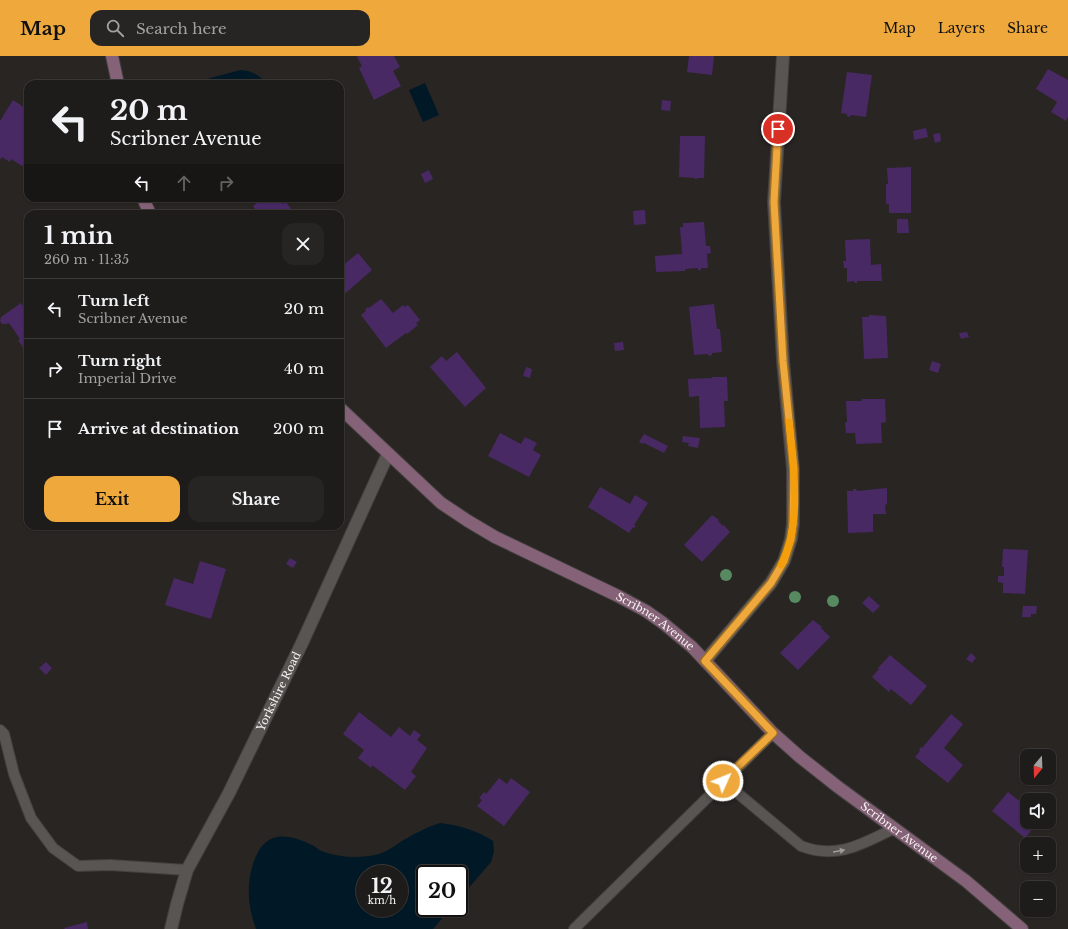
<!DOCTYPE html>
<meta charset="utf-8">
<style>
body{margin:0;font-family:"Libre Baskerville",serif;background:#262523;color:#f1f3f6;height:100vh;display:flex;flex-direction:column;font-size:15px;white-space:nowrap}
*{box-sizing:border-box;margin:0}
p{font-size:13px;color:#a1a1a2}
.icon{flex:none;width:22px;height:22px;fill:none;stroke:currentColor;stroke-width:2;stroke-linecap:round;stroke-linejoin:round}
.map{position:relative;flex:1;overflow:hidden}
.panel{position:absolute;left:24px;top:154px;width:320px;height:320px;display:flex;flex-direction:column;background:#1e1c1a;border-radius:12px;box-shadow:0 1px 3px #0004,0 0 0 1px #3c3a39}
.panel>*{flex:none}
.hud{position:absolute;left:24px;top:24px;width:320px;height:122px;border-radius:12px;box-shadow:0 1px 3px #0004,0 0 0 1px #3c3a39;background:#1e1c1a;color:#f1f3f6;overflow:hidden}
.needle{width:26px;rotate:199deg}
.fabs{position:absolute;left:1020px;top:693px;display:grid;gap:8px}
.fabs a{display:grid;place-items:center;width:36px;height:36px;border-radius:8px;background:#1e1c1a;box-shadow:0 1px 3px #0004,0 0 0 1px #3c3a39;font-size:20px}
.speed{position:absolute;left:356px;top:809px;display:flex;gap:8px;font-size:20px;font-weight:700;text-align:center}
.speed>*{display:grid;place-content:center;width:52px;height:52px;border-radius:50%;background:#1e1c1a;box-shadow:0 1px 3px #0004,0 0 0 1px #3c3a39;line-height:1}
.speed small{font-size:10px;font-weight:400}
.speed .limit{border:2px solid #111;border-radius:6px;background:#fff;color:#111}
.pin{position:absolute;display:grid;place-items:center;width:34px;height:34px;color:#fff;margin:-17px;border:2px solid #fff;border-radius:50%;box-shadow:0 1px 4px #0007}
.me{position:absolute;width:44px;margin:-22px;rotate:46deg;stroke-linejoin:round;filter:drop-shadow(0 0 3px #0008)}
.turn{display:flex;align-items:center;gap:14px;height:84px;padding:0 20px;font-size:18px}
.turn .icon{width:52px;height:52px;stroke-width:2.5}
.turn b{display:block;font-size:28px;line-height:34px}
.lanes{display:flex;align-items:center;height:38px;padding:0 20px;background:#0003;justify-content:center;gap:20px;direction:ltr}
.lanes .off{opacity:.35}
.round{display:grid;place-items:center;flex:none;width:42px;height:42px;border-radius:12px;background:#262523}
.head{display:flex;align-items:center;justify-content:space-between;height:68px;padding:0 20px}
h1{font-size:24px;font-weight:800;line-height:30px}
.primary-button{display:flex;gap:8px;margin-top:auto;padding:8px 20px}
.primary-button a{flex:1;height:46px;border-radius:12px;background:#eea83c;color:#111;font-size:16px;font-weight:800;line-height:46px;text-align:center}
.primary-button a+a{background:#262523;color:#f1f3f6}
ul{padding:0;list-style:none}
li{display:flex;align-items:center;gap:12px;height:60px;padding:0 20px;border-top:1px solid #3c3a39}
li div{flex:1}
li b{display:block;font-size:15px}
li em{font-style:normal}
header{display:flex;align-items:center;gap:24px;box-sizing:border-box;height:56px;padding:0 20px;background:#eea83c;color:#111}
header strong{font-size:19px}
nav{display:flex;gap:22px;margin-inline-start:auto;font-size:14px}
.search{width:280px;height:36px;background:#262523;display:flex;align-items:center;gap:10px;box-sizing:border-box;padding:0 14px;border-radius:12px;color:#a1a1a2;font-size:15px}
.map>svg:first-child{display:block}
.water{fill:#011826;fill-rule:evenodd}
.building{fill:#492964}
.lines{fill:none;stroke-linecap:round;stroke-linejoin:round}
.lane-casing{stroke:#43403e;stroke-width:12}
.street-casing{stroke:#43403e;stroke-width:14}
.secondary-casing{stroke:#43403e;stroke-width:14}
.lane{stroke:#585552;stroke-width:10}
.street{stroke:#585552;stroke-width:12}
.secondary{stroke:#856278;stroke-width:12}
.tree{fill:#588a62}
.oneway{fill:#9f9c9a}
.route-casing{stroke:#9b6d27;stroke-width:10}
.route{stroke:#eea83c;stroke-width:7}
.slow{stroke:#f59e0b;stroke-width:7}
.labels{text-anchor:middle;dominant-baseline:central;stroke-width:4;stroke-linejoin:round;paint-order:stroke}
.street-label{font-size:11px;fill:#f5f3f1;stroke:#282523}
</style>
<header>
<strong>Map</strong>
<div class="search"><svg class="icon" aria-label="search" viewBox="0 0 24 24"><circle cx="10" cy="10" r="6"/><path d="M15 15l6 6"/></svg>Search here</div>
<nav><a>Map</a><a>Layers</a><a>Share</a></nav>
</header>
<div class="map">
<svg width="1068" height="873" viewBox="0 0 1068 873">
<rect width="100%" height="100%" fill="#282523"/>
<g class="water">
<path d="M241,14C253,15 259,19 267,28H201L210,22Z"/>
<path d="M425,27L439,59L423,66L409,34Z"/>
<path d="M440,767C459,769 478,775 493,785L494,795L491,806L459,843V818H425V852H451L433,873H256C248,851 246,830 253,808C264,774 286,776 314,790C317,792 320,795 324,796C339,801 354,802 369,800C382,799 392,792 402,785C414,778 427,771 440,767ZM365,818H399V852H365Z"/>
</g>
<g class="building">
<path d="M358,0H394L400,11L393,15L401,30L374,44L359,12L362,10L357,1Z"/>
<path d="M689,0H714L712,19L687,16Z"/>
<path d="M1048,13L1068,24V61L1066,65L1051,56L1057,46L1036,33Z"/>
<path d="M847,16L872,19L866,61L851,59L850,61L847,60V58L841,57Z"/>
<path d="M13,44L28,54V68L24,74L28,76V101L22,110L11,103L10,106L2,101L0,104V65Z"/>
<path d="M662,44L671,45L670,55L661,54Z"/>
<path d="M926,72L928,81L914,84L913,75Z"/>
<path d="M940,77L941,85L935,87L933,78Z"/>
<path d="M680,80H705L704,122H697V123H695V122L679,121Z"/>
<path d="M911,111V157H889V148H886V128H888L887,112Z"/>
<path d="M429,114L433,123L425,127L421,118Z"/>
<path d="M264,142H279L283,148L286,146L291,153L289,155L291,158H258L253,150Z"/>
<path d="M645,154L646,168L634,169L633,155Z"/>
<path d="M897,163H908L909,177H897Z"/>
<path d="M704,166L706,190H710L711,197L707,198L708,212H701V214H698V212L685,213V215L656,216L655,200L682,198L680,171H683V167Z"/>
<path d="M870,183L871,209L881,208L882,225H857V227H855L854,225L847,226V212H844L843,205H846L845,184Z"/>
<path d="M358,197L372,214L340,242V207L342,210Z"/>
<path d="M381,243L393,257L403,249L405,251L408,249L420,264L416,267L418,269L407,278L406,277L386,292L361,259L366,255L365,254L368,251L369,252Z"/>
<path d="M21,247L28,258V299L18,284L20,283L9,267L6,268H2L0,265L1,261Z"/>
<path d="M714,248L717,273H720L722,296L712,297V299L709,300L708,298L694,299L689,251Z"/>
<path d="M869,259L886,260L888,302L864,303L862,261H869Z"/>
<path d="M967,276L969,281L961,283L959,277Z"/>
<path d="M623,286L624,294L615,295L614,287Z"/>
<path d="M457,296L486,332L465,351L430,311L442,300L446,305Z"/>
<path d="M932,305L941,308L938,317L929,314Z"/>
<path d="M526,311L532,313L530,322L523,320Z"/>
<path d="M712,321H727L728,345H724L725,371L700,372L699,340L689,341L688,323L712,322Z"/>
<path d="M862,343H885L886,366L881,367L882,387L856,388L855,377H846L845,367L847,366L846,345H862Z"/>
<path d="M500,377L521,388L525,381L537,387L533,394L541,399L529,421L488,400Z"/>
<path d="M644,378L668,390L664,397L644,387L643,388L639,386Z"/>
<path d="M683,380L700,382L698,392L688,390L689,387L682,386Z"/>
<path d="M600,431L630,448L635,439L648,447L634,469L636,470L634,472L633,471L629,477L588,451Z"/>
<path d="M887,432V448L885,449L886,458H873V476L848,477L847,435H853V433H856L857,435Z"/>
<path d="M712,459L719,464L718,465L723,470L724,469L730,476L702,506L684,489Z"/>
<path d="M1003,493L1028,494L1025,538L1003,537V527L998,526V520H1004V511H1002Z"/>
<path d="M290,502L297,506L293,512L286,508Z"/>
<path d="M200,505L226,513L211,563L165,549L174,522L193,528Z"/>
<path d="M869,540L880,550L873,557L862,547Z"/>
<path d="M1023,550H1037L1036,558H1031V561H1022Z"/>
<path d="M813,564L822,571L821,572L830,581L798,614L780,597Z"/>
<path d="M971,597L976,602L972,607L966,603Z"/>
<path d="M890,599L927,630L911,649L891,633L889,636L872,621L879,613L878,612Z"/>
<path d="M46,606L52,612L46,619L39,612Z"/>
<path d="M359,656L391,681L399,671L410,680L414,674L421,679L417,684L427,692L411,716L416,720L405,734L372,709L371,712L358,702L364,694L343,678Z"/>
<path d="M951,658L963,668L944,692L963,709L948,727L915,701L920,695L919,694L921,691L922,692Z"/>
<path d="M499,722L507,728L511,722L530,736L504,770L477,750L482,744L479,742L484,736L486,738Z"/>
<path d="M1008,736L1027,751V766H1038L1025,782L992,755Z"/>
<path d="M87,866L88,873H65L64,872Z"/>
</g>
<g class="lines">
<g class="lane-casing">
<g id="lane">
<path d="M0,674L4,678L14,718L31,762L53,792L78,810L110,809L187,814"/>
<path d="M723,725L801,790C837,804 862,788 895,772"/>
<path d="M574,873L773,677"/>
</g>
</g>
<g class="street-casing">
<g id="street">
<path d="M705,605L771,527L784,505L791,483L793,468V413L783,305L774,146L783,0"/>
<path id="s1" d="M171,873L177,848L187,814L229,737L302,587L388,398"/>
</g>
</g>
<g class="secondary-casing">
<g id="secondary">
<path d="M112,0L118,28"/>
<path d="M143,142L150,158"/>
<path id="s2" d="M340,352L441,447L468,465L495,481L618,540L646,555L663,567L692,591L773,677L800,701L838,731L966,825L1022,873"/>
</g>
</g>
<use href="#lane" class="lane"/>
<use href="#street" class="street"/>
<use href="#secondary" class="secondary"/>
</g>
<g class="tree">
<circle cx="726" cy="519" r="6"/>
<circle cx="795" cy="541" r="6"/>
<circle cx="833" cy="545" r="6"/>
</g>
<defs><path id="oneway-solid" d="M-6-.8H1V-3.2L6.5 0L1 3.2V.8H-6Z"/></defs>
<use class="oneway" href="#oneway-solid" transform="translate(839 795) rotate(-10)"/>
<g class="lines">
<g class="route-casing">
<path id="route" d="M723,725L773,677L705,605L771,527L784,505L791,483L793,468L794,413L783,305L774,146L778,73"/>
</g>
<use href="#route" class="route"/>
<path class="slow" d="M781,509C803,466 793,412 789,366"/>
</g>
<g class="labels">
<g class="street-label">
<text stroke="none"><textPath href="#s2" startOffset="384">Scribner Avenue</textPath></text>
<text stroke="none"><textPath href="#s1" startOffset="262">Yorkshire Road</textPath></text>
<text stroke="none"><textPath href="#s2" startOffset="708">Scribner Avenue</textPath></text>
</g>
</g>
</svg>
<div class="fabs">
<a><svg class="needle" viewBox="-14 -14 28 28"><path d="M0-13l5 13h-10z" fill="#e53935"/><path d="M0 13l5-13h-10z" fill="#a1a1a2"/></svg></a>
<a><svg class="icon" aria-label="sound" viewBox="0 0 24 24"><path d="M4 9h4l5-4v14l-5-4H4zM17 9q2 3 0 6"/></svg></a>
<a>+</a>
<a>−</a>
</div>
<div class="speed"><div>12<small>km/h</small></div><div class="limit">20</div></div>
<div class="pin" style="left:778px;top:73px;background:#d93025"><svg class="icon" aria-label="arrive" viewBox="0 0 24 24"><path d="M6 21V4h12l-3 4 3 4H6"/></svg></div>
<svg class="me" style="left:723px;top:725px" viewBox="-20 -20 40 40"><circle r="17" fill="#eea83c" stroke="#fff" stroke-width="3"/><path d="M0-11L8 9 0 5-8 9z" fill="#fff"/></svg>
<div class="hud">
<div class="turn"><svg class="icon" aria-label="left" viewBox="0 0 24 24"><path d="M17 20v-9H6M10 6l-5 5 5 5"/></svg><div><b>20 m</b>Scribner Avenue</div></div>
<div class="lanes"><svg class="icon" aria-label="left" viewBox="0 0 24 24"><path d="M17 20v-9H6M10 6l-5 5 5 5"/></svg><svg class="icon off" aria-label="ahead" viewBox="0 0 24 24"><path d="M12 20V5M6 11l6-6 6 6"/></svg><svg class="icon off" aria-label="right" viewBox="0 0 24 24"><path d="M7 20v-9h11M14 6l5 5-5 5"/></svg></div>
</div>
<section class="panel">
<div class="head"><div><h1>1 min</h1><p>260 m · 11:35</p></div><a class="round"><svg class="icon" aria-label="close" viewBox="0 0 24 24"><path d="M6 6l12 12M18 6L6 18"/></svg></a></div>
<ul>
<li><svg class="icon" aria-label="left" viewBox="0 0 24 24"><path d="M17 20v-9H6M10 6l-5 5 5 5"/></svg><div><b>Turn left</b><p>Scribner Avenue</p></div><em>20 m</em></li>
<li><svg class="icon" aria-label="right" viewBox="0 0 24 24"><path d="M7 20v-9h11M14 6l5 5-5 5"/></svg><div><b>Turn right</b><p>Imperial Drive</p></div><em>40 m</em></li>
<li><svg class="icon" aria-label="arrive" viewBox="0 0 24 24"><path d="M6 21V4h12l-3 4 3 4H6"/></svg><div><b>Arrive at destination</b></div><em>200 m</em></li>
</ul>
<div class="primary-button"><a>Exit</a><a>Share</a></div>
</section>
</div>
